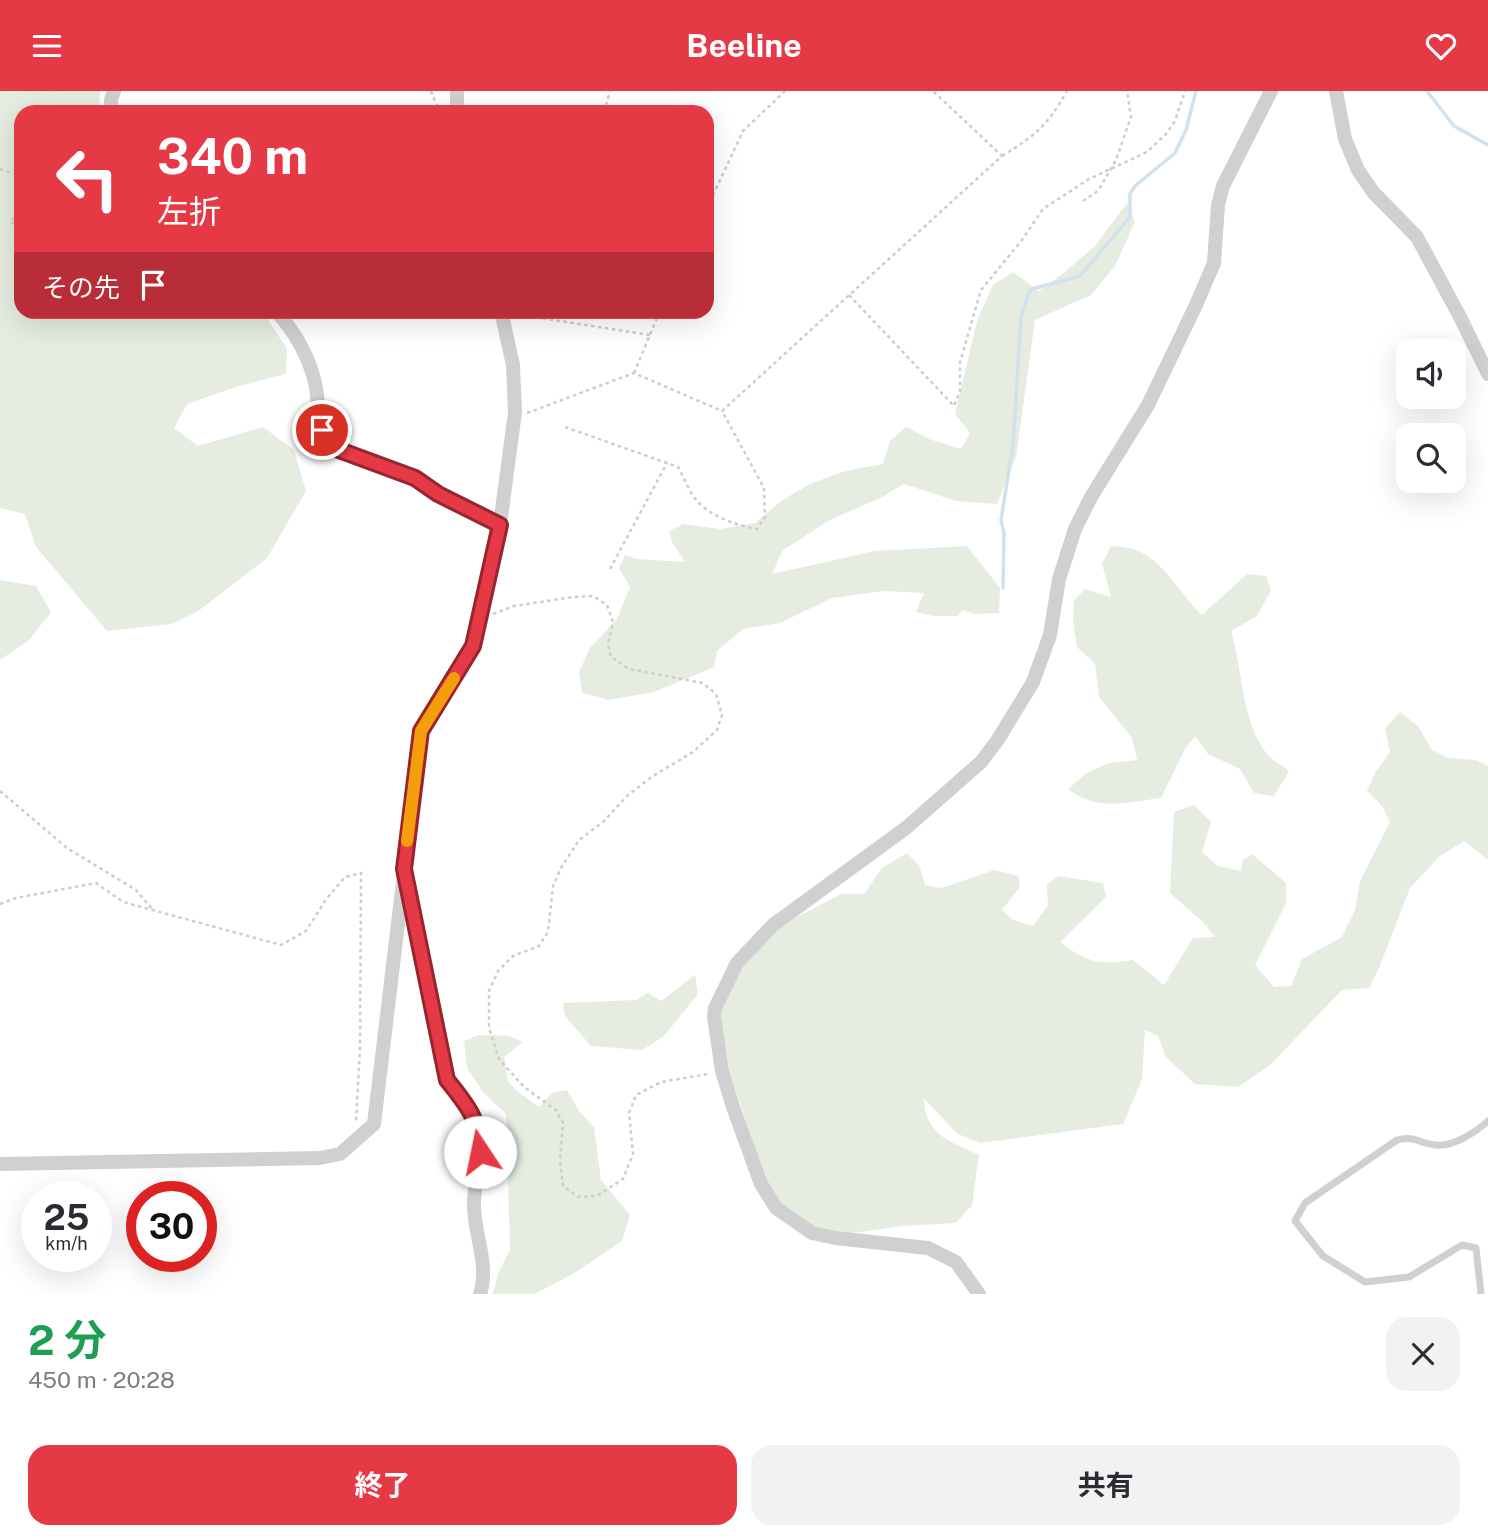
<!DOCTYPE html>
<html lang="ja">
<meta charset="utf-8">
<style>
body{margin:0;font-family:"Public Sans","Noto Sans JP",sans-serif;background:#f2f2f3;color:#2b2b33;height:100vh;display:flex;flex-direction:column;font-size:26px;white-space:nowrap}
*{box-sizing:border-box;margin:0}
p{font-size:23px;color:#7c7c81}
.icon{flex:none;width:38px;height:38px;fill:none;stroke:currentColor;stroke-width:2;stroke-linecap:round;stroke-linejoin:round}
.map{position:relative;height:1203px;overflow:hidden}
.sheet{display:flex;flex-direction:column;background:#fff;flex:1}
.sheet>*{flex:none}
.banner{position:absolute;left:14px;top:14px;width:700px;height:214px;border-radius:21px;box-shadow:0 7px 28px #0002;background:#e63946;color:#fff;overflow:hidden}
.controls{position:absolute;left:1396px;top:248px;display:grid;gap:14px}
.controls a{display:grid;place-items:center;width:70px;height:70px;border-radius:14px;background:#fff;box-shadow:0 7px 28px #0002;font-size:35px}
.speed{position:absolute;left:21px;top:1090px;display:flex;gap:14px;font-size:35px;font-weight:700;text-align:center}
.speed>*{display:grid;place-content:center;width:91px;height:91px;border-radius:50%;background:#fff;box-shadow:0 7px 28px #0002;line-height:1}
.speed small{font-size:18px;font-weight:400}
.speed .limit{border:10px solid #d22;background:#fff;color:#111}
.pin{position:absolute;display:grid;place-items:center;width:60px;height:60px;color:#fff;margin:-30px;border:4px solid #fff;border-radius:50%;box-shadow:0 2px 7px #0007}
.me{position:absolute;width:77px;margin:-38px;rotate:349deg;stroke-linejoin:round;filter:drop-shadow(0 0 5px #0008)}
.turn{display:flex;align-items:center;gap:24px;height:147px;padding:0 28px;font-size:32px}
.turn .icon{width:91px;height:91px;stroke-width:2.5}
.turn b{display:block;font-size:49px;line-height:60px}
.then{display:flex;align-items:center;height:66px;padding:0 28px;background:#0003;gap:14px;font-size:26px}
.round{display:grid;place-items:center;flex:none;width:74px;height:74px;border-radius:21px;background:#f2f2f3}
.head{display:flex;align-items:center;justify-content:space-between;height:119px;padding:0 28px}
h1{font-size:42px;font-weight:700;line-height:52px;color:#1e9e55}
.cta{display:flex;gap:14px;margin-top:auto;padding:14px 28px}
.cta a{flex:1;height:80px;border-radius:21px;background:#e63946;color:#fff;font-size:28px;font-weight:700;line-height:80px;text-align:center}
.cta a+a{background:#f2f2f3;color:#2b2b33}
header{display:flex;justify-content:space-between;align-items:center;height:91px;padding:0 28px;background:#e63946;color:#fff;font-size:32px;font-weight:700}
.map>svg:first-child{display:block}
.green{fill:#e6ecdf}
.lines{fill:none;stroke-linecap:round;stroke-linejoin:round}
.stream{stroke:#cfe2ee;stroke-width:3.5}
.path{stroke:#cdcdcd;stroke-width:2.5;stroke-dasharray:3.5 3.5;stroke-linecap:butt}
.lane{stroke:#d0d0d0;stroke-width:7}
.street{stroke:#d0d0d0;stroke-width:14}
.route-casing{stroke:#96252e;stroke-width:18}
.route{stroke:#e63946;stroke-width:12}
.slow{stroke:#f59e0b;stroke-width:12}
</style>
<header><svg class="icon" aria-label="menu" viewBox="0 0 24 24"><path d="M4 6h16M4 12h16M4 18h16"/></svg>Beeline<svg class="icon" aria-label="heart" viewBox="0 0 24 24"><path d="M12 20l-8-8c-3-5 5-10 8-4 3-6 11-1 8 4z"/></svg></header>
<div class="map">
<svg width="1488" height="1203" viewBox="0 0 1488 1203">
<rect width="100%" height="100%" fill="#fff"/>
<g class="green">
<path d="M0,0H100L99,21H21V220L263,221L287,258L286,283L239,295L187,313L174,337L198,355L263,336L294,359L306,400L267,467L197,521L172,533L107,540L36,456L25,423L0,417Z"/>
<path d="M1127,112L1135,131L1115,175L1091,204L1035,229L1016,366L997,413L956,410L904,393L882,406L830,429L783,459L772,483L875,460L967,455L1000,497L999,522L975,523L962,519L958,525H933L916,521L924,502L884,500L832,507L780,532L743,538L717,560L714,576L654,601L609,609L582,602L579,581L590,557L617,528L630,496L619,477L625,464L636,468L685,471L673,453L669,440L683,433L720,438L755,432L781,410L810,393L845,380L883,373L890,350L906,336L929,348L961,358L970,342L955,323L977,230L993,194L1013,181L1039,200L1065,181L1095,155Z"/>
<path d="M1111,455C1119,456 1131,456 1138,460C1165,471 1181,505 1202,524L1247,483L1266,485L1271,499L1257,525L1231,540C1242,577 1242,628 1264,659C1270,668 1281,674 1289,680L1274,705L1254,702L1240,678L1208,663L1195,645L1185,658L1161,707C1127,711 1097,721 1068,698L1087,682L1109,672L1137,669L1132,647L1099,606L1095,573L1077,556L1073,529L1074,509L1085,498L1111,506L1102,473Z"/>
<path d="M0,489L36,495L51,521L29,549L0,569Z"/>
<path d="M1400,621L1418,635L1432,659L1449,667L1476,669L1488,675V769L1464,750L1440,765L1410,797L1379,877L1369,897L1342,899L1270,974L1238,996L1195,993L1166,966L1158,945L1145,939L1142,988L1123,1033L980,1052L958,1043L924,1008C925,1044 951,1051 979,1064L972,1114L956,1132L903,1135L844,1143L815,1139L783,1116L767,1093L730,982L720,928V920L740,877L778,836L841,803H864L882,777L907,762L919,774L925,794L942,797L994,779L1019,785V797L1002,819L1013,829L1033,835L1048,814L1047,794L1058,785L1103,792L1106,806L1060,851C1088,872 1098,874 1133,869L1164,894L1193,847L1215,846L1203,831L1170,802L1174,721L1194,714L1211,731L1202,761L1218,775L1241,780L1243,769L1252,763L1286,792V812L1255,874L1274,896L1291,895L1302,868L1342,846L1355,819L1360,790L1390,731L1382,715L1367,700L1375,682L1390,661L1385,638Z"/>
<path d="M695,884L698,903L664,945L642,959L591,955L565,925L563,912L636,909L648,902L661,910Z"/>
<path d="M479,944L509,945L523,951L504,966L508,990L517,1000L539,1016L552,1002L567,999L579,1020L594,1036L601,1089L630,1124L622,1150L576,1181L535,1203H493L498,1183L510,1158L506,1023L483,1001L467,977L464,950Z"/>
</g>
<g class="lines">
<g class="stream">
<path d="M1427,0L1454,35L1488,54"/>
<path d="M1003,497L1004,442L1001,429L1013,354L1021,227L1028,203L1032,198L1080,185L1130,126V103L1135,95L1175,62L1186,39L1196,0"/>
</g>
<g class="path">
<path d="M431,0L436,13L444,21"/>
<path d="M604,21L610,0"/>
<path d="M1002,65C1035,45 1048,34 1067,0"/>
<path d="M0,78L21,85"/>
<path d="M1083,110L1098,100L1116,69L1131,26L1127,0"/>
<path d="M707,117L743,40L785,0"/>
<path d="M21,124L10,130L21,139"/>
<path d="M849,204L954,315L960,300V271L981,199L1022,149L1043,118L1089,88L1147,61L1166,43L1175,30L1185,0"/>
<path d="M515,223L650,244"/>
<path d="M634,282L660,220"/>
<path d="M527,322L634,282L722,320L1002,65L933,0"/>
<path d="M565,336L678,376C684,386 689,401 697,410C712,426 736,434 757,438L765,426L764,397L722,320"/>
<path d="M610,478L667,372"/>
<path d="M493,523L514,515L573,506L593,505L607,514L613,531L608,553L611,566L629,578L703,592L716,603L722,624L717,639L693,661L653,685L628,704L603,731L579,749L561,777L553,795L548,841L539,855L513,865L498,880L489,900V937L499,968L524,996L556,1019L563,1032L560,1069L563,1095L578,1106L597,1105L623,1088L633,1063L629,1022L636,1004L661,991L708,983"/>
<path d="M0,700L67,757L136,799L154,820"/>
<path d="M0,813L16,807L96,792L123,811L281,854L306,840L327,807L345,786L361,782L360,956L356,1032"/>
</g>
<path class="lane" d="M1481,1203L1476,1157L1462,1154L1409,1186L1365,1191L1323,1165L1295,1130L1305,1112L1397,1049C1415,1044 1420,1053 1436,1054C1453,1056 1476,1041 1488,1030"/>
<g class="street">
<path d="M1336,0L1345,48L1358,79L1373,101L1417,146L1459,224L1488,283"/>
<path d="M111,21V9L114,0"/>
<path d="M457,21V0"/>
<path d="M276,220C294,240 309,266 315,292C320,313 316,339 331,356L415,387L438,403L500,434"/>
<path d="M406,789L447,989C461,1006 476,1024 481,1045C485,1066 474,1090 474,1111C473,1141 490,1174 480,1203"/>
<path d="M0,1073L320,1067L340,1063L374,1033L421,640L473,556L500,434L515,321L513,274L501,220"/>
<path d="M979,1203L956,1171L928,1157L835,1147L812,1142L776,1117L761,1093L733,1016L722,980L714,926L715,917L737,872L773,834L906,737L981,671L997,650L1033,591L1050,544L1059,488L1075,438L1091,406L1148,314L1196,214L1214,172L1218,114L1223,95L1271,0"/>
</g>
</g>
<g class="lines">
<g class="route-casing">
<path id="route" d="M322,339L331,356L415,387L438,403L500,434L473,555L421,640L404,778L447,989C465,1011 482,1032 480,1061"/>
</g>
<use href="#route" class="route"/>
<path class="slow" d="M407,750L421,640L454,587"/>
</g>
</svg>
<div class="controls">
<a><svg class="icon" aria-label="sound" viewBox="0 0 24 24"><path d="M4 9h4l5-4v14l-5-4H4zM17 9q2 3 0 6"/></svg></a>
<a><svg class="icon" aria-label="search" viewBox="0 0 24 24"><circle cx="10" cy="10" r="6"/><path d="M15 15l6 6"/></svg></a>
</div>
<div class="speed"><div>25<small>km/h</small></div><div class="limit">30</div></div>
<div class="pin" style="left:322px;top:339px;background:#d93025"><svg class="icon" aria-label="arrive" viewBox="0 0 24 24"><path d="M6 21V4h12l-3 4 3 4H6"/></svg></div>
<svg class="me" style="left:480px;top:1061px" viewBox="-20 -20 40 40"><circle r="19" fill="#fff"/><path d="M0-13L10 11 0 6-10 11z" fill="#e63946"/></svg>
<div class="banner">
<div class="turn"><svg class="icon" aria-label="left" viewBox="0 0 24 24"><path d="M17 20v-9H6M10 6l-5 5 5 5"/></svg><div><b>340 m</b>左折</div></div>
<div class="then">その先<svg class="icon" aria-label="arrive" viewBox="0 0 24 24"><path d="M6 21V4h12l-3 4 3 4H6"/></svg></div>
</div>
</div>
<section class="sheet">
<div class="head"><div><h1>2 分</h1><p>450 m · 20:28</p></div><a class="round"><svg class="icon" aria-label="close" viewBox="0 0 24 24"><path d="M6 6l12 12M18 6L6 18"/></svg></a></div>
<div class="cta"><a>終了</a><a>共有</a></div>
</section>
